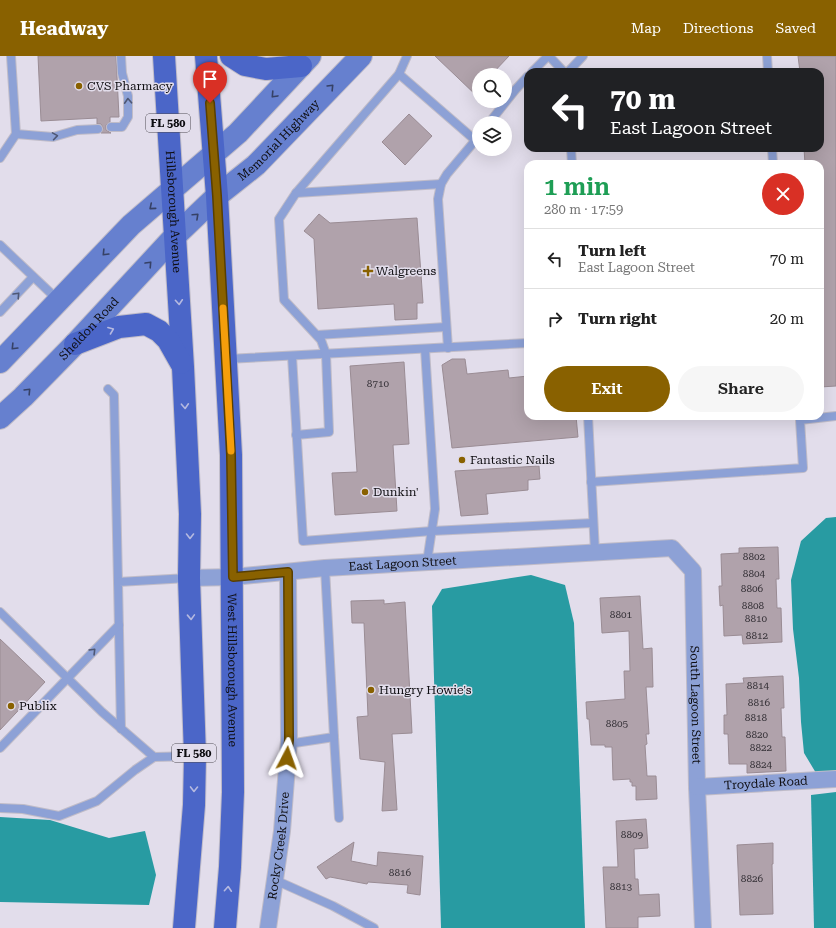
<!DOCTYPE html>
<meta charset="utf-8">
<style>
body{margin:0;font-family:"Roboto Serif",serif;background:#f6f6f6;color:#222;height:100vh;display:flex;flex-direction:column;font-size:15px;white-space:nowrap}
*{box-sizing:border-box;margin:0}
p{font-size:13px;color:#767676}
.icon{flex:none;width:22px;height:22px;fill:none;stroke:currentColor;stroke-width:2;stroke-linecap:round;stroke-linejoin:round}
.map{position:relative;flex:1;overflow:hidden}
.sheet{position:absolute;left:524px;top:104px;width:300px;height:260px;display:flex;flex-direction:column;background:#fff;border-radius:12px;box-shadow:0 4px 16px #0002}
.sheet>*{flex:none}
.guide{position:absolute;left:524px;top:12px;width:300px;height:84px;border-radius:12px;box-shadow:0 4px 16px #0002;background:#202124;color:#fff;overflow:hidden}
.controls{position:absolute;left:472px;top:12px;display:grid;gap:8px}
.controls a{display:grid;place-items:center;width:40px;height:40px;border-radius:50%;background:#fff;box-shadow:0 4px 16px #0002;font-size:20px}
.pin{position:absolute;display:grid;place-items:center;width:34px;height:34px;color:#fff;margin:-41px -17px;border-radius:50% 50% 50% 0;rotate:-45deg;box-shadow:0 0 4px #0007}
.pin .icon{rotate:45deg}
.me{position:absolute;width:44px;margin:-22px;rotate:4deg;stroke-linejoin:round;filter:drop-shadow(0 0 3px #0008)}
.turn{display:flex;align-items:center;gap:14px;height:84px;padding:0 20px;font-size:18px}
.turn .icon{width:52px;height:52px;stroke-width:2.5}
.turn b{display:block;font-size:28px;line-height:34px}
.round{display:grid;place-items:center;flex:none;width:42px;height:42px;border-radius:21px;background:#f6f6f6}
.headline{display:flex;align-items:center;justify-content:space-between;height:68px;padding:0 20px}
h1{font-size:24px;font-weight:600;line-height:30px;color:#1e9e55}
.action{display:flex;gap:8px;margin-top:auto;padding:8px 20px}
.action a{flex:1;height:46px;border-radius:24px;background:#896100;color:#fff;font-size:16px;font-weight:600;line-height:46px;text-align:center}
.action a+a{background:#f6f6f6;color:#222}
ul{padding:0;list-style:none}
li{display:flex;align-items:center;gap:12px;height:60px;padding:0 20px;border-top:1px solid #e0e0e0}
li div{flex:1}
li b{display:block;font-size:15px}
li em{font-style:normal}
header{display:flex;align-items:center;gap:24px;box-sizing:border-box;height:56px;padding:0 20px;background:#896100;color:#fff}
header strong{font-size:19px}
nav{display:flex;gap:22px;margin-inline-start:auto;font-size:14px}
.map>svg:first-child{display:block}
.water{fill:#289ba2}
.building{fill:#b0a2ab;stroke:#9a8c94}
.lines{fill:none;stroke-linecap:round;stroke-linejoin:round}
.service-casing{stroke:#c0bcc8;stroke-width:10}
.minor-casing{stroke:#c0bcc8;stroke-width:18}
.secondary-casing{stroke:#c0bcc8;stroke-width:24}
.primary-casing{stroke:#c0bcc8;stroke-width:24}
.service{stroke:#8da1d6;stroke-width:8}
.minor{stroke:#8da1d6;stroke-width:16}
.secondary{stroke:#6680cf;stroke-width:22}
.primary{stroke:#4b66c8;stroke-width:22}
.oneway{stroke:#364166}
.oneway2{stroke:#4e5774}
.oneway3{stroke:#b5b9e0}
.route-casing{stroke:#593f00;stroke-width:10}
.route{stroke:#896100;stroke-width:7}
.slow{stroke:#f59e0b;stroke-width:7}
.poi-dot{fill:#896100;stroke:#e2ddeb;stroke-width:1.5}
.labels{text-anchor:middle;dominant-baseline:central;stroke-width:3;stroke-linejoin:round;paint-order:stroke}
.number-label{font-size:10px;fill:#363238}
.shield{fill:#e2ddeb;stroke:#4e4b52;stroke-width:1}
.shield-label{font-size:11px;font-weight:bold;fill:#0e0d11}
.poi-label{font-size:12px;fill:#0e0d11;stroke:#e2ddeb;text-anchor:start}
.street-label{font-size:12px;fill:#0e0d11;stroke:#e2ddeb}
</style>
<header>
<strong>Headway</strong>
<nav><a>Map</a><a>Directions</a><a>Saved</a></nav>
</header>
<div class="map">
<svg width="836" height="872" viewBox="0 0 836 872">
<rect width="100%" height="100%" fill="#e2ddeb"/>
<g class="water">
<path d="M836,461V718L816,717L804,697L801,666L799,622L793,573L791,524L801,485L826,462Z"/>
<path d="M531,519L565,529L574,567L585,872H441L432,550L442,533Z"/>
<path d="M836,736V872H814L811,739Z"/>
<path d="M0,761L50,764L109,782L145,775L156,819L149,849L0,846Z"/>
</g>
<g class="building">
<path d="M38,0H116L119,61H110V66L106,69V74L111,77H101L103,72L101,68H97V62L41,65Z"/>
<path d="M435,0H509L491,19H479V42Z"/>
<path d="M798,0H836V330L820,331V108H805L804,92H820V16H800Z"/>
<path d="M409,58L432,80L405,109L382,86Z"/>
<path d="M319,158L330,167L417,162L423,247H417V263L395,264L394,248L318,253L314,183L304,175Z"/>
<path d="M452,303H465L467,318L508,314L509,322L528,320V360H576L578,381L452,392L442,309Z"/>
<path d="M404,306L409,388L393,389L397,455L335,459L332,417L357,416L350,310Z"/>
<path d="M539,410L540,423L528,424V434L486,438L488,458L461,460L455,415Z"/>
<path d="M778,491L779,523H776L777,552H781L782,586L743,588L742,579L724,580L723,549L720,550L719,530H722L721,498L739,497V492Z"/>
<path d="M640,540L643,593L652,592L653,631H646L649,678H646L647,688L645,689L647,720H656L657,743L636,744V730H632V726H630V723L613,724L612,691H605V689H591L589,663H587L586,646L625,643L624,615H630L629,575L602,577L600,542Z"/>
<path d="M384,544V548L405,546L412,677L392,678L397,754L382,755L385,706L360,703L357,661L368,660L364,567H352L351,545Z"/>
<path d="M0,583L45,626L0,674Z"/>
<path d="M783,620L784,652H781L782,681H785L786,715L747,717V708H729L728,678H724V659H727L726,628L744,627L743,622Z"/>
<path d="M646,763L648,792L634,793L635,823H638L639,839L659,838L660,860L638,861V872H606L603,811H618L616,765Z"/>
<path d="M354,786L351,805L377,810L378,796L423,800L420,839L407,837L408,829L368,826L367,828L330,821L326,823L317,811Z"/>
<path d="M773,787V808H772L773,858L740,859L737,789Z"/>
</g>
<g class="lines">
<g class="service-casing">
<g id="service">
<path d="M11,0L16,78"/>
<path d="M549,0L564,16"/>
<path d="M767,0L768,16"/>
<path d="M532,16L548,0"/>
<path d="M568,16L583,0"/>
<path d="M399,18L475,84"/>
<path d="M489,67L516,33L528,20"/>
<path d="M111,71H122L128,61V40L122,17L121,0"/>
<path d="M16,78L53,81L77,74L98,73"/>
<path d="M571,92L572,108"/>
<path d="M772,92L773,108"/>
<path d="M0,102L16,78"/>
<path d="M296,137L441,128"/>
<path d="M0,189L58,244"/>
<path d="M0,256L33,221"/>
<path d="M317,279L446,271"/>
<path d="M448,292L438,143L441,128L447,118L479,80"/>
<path d="M425,293L435,453L427,506"/>
<path d="M292,300L303,485L432,475L593,467"/>
<path d="M227,303L528,287"/>
<path d="M108,333L114,339L118,526"/>
<path d="M588,360L595,496"/>
<path d="M296,379L329,376L326,298L321,284L284,244L279,163L296,137L399,18L407,0"/>
<path d="M591,426L803,412L800,364L836,360"/>
<path d="M0,556L102,656L154,701L194,700"/>
<path d="M121,673L118,526L188,522"/>
<path d="M334,681L339,762"/>
<path d="M288,688L334,681L325,512"/>
<path d="M0,692L119,569"/>
<path d="M0,752L23,753L59,760L97,745L135,714L154,701"/>
<path d="M275,824L333,850L374,872"/>
</g>
</g>
<g class="minor-casing">
<g id="minor">
<path id="s1" d="M189,522L233,521L325,512L672,492L693,515L697,731L703,872"/>
<path id="s2" d="M697,731L836,723"/>
<path id="s3" d="M268,872L282,775L289,685L288,516"/>
</g>
</g>
<g class="secondary-casing">
<g id="secondary">
<path d="M0,306L131,169L238,77L310,0"/>
<path id="s4" d="M0,362L23,341L75,288L175,180L217,140L256,109L361,0"/>
</g>
</g>
<g class="primary-casing">
<g id="primary">
<path id="s5" d="M164,0L183,311L190,458L189,522L195,700L194,749L184,872"/>
<path id="s6" d="M206,0L217,140L231,399L233,736L230,811L225,872"/>
<path d="M231,0L245,9L266,13L301,10"/>
<path d="M75,288L119,271L146,268L159,275L168,284L181,307"/>
</g>
</g>
<use href="#service" class="service"/>
<use href="#minor" class="minor"/>
<use href="#secondary" class="secondary"/>
<use href="#primary" class="primary"/>
</g>
<defs><path id="oneway-chevron" d="M-2-3.5L2.5 0L-2 3.5" fill="none" stroke-width="1.6" stroke-linecap="round" stroke-linejoin="round"/></defs>
<g class="oneway">
<use href="#oneway-chevron" transform="translate(331 31) rotate(-46)"/>
<use href="#oneway-chevron" transform="translate(274 39) rotate(133)"/>
<use href="#oneway-chevron" transform="translate(152 151) rotate(140)"/>
<use href="#oneway-chevron" transform="translate(196 160) rotate(-43)"/>
<use href="#oneway-chevron" transform="translate(105 197) rotate(134)"/>
<use href="#oneway-chevron" transform="translate(149 208) rotate(-47)"/>
<use href="#oneway-chevron" transform="translate(14 291) rotate(134)"/>
<use href="#oneway-chevron" transform="translate(28 335) rotate(-46)"/>
</g>
<g class="oneway2">
<use href="#oneway-chevron" transform="translate(128 45) rotate(-93)"/>
<use href="#oneway-chevron" transform="translate(55 80) rotate(-9)"/>
<use href="#oneway-chevron" transform="translate(17 239) rotate(-47)"/>
<use href="#oneway-chevron" transform="translate(93 595) rotate(-45)"/>
</g>
<g class="oneway3">
<use href="#oneway-chevron" transform="translate(179 246) rotate(86)"/>
<use href="#oneway-chevron" transform="translate(111 274) rotate(-21)"/>
<use href="#oneway-chevron" transform="translate(185 350) rotate(87)"/>
<use href="#oneway-chevron" transform="translate(190 480) rotate(90)"/>
<use href="#oneway-chevron" transform="translate(191 561) rotate(88)"/>
<use href="#oneway-chevron" transform="translate(194 733) rotate(91)"/>
<use href="#oneway-chevron" transform="translate(228 833) rotate(-86)"/>
</g>
<g class="lines">
<g class="route-casing">
<path id="route" d="M210,47L217,140L231,399L233,521L288,516L289,684L287,702"/>
</g>
<use href="#route" class="route"/>
<path class="slow" d="M223,252L231,395"/>
</g>
<g class="poi-dot">
<circle cx="79" cy="30" r="4"/>
<path d="M366 209h4v4h4v4h-4v4h-4v-4h-4v-4h4z"/>
<circle cx="462" cy="404" r="4"/>
<circle cx="365" cy="436" r="4"/>
<circle cx="371" cy="634" r="4"/>
<circle cx="11" cy="650" r="4"/>
</g>
<g class="labels">
<g class="number-label">
<text x="378" y="327">8710</text>
<text x="754" y="500">8802</text>
<text x="754" y="517">8804</text>
<text x="752" y="532">8806</text>
<text x="753" y="549">8808</text>
<text x="621" y="558">8801</text>
<text x="756" y="562">8810</text>
<text x="757" y="579">8812</text>
<text x="758" y="629">8814</text>
<text x="759" y="646">8816</text>
<text x="756" y="661">8818</text>
<text x="617" y="667">8805</text>
<text x="757" y="678">8820</text>
<text x="761" y="691">8822</text>
<text x="761" y="708">8824</text>
<text x="632" y="778">8809</text>
<text x="400" y="816">8816</text>
<text x="752" y="822">8826</text>
<text x="621" y="830">8813</text>
</g>
<g class="shield">
<rect x="146" y="58" width="44" height="18" rx="3"/>
<rect x="172" y="688" width="44" height="18" rx="3"/>
</g>
<g class="shield-label">
<text x="168" y="67">FL 580</text>
<text x="194" y="697">FL 580</text>
</g>
<g class="poi-label">
<text x="87" y="30">CVS Pharmacy</text>
<text x="376" y="215">Walgreens</text>
<text x="470" y="404">Fantastic Nails</text>
<text x="373" y="436">Dunkin'</text>
<text x="379" y="634">Hungry Howie's</text>
<text x="19" y="650">Publix</text>
</g>
<g class="street-label">
<text stroke="none"><textPath href="#s4" startOffset="394">Memorial Highway</textPath></text>
<text stroke="none"><textPath href="#s5" startOffset="156">Hillsborough Avenue</textPath></text>
<text stroke="none"><textPath href="#s4" startOffset="126">Sheldon Road</textPath></text>
<text stroke="none"><textPath href="#s1" startOffset="214">East Lagoon Street</textPath></text>
<text stroke="none"><textPath href="#s6" startOffset="615">West Hillsborough Avenue</textPath></text>
<text stroke="none"><textPath href="#s1" startOffset="649">South Lagoon Street</textPath></text>
<text stroke="none"><textPath href="#s2" startOffset="69">Troydale Road</textPath></text>
<text stroke="none"><textPath href="#s3" startOffset="83">Rocky Creek Drive</textPath></text>
</g>
</g>
</svg>
<div class="controls">
<a><svg class="icon" aria-label="search" viewBox="0 0 24 24"><circle cx="10" cy="10" r="6"/><path d="M15 15l6 6"/></svg></a>
<a><svg class="icon" aria-label="layers" viewBox="0 0 24 24"><path d="M12 4l9 5-9 5-9-5zM3 14l9 5 9-5"/></svg></a>
</div>
<div class="pin" style="left:210px;top:47px;background:#d93025"><svg class="icon" aria-label="arrive" viewBox="0 0 24 24"><path d="M6 21V4h12l-3 4 3 4H6"/></svg></div>
<svg class="me" style="left:287px;top:702px" viewBox="-20 -20 40 40"><path d="M0-17L14 15 0 8-14 15z" fill="#896100" stroke="#fff" stroke-width="4"/></svg>
<div class="guide">
<div class="turn"><svg class="icon" aria-label="left" viewBox="0 0 24 24"><path d="M17 20v-9H6M10 6l-5 5 5 5"/></svg><div><b>70 m</b>East Lagoon Street</div></div>
</div>
<section class="sheet">
<div class="headline"><div><h1>1 min</h1><p>280 m · 17:59</p></div><a class="round" style="background:#d93025;color:#fff"><svg class="icon" aria-label="close" viewBox="0 0 24 24"><path d="M6 6l12 12M18 6L6 18"/></svg></a></div>
<ul>
<li><svg class="icon" aria-label="left" viewBox="0 0 24 24"><path d="M17 20v-9H6M10 6l-5 5 5 5"/></svg><div><b>Turn left</b><p>East Lagoon Street</p></div><em>70 m</em></li>
<li><svg class="icon" aria-label="right" viewBox="0 0 24 24"><path d="M7 20v-9h11M14 6l5 5-5 5"/></svg><div><b>Turn right</b></div><em>20 m</em></li>
</ul>
<div class="action"><a>Exit</a><a>Share</a></div>
</section>
</div>
